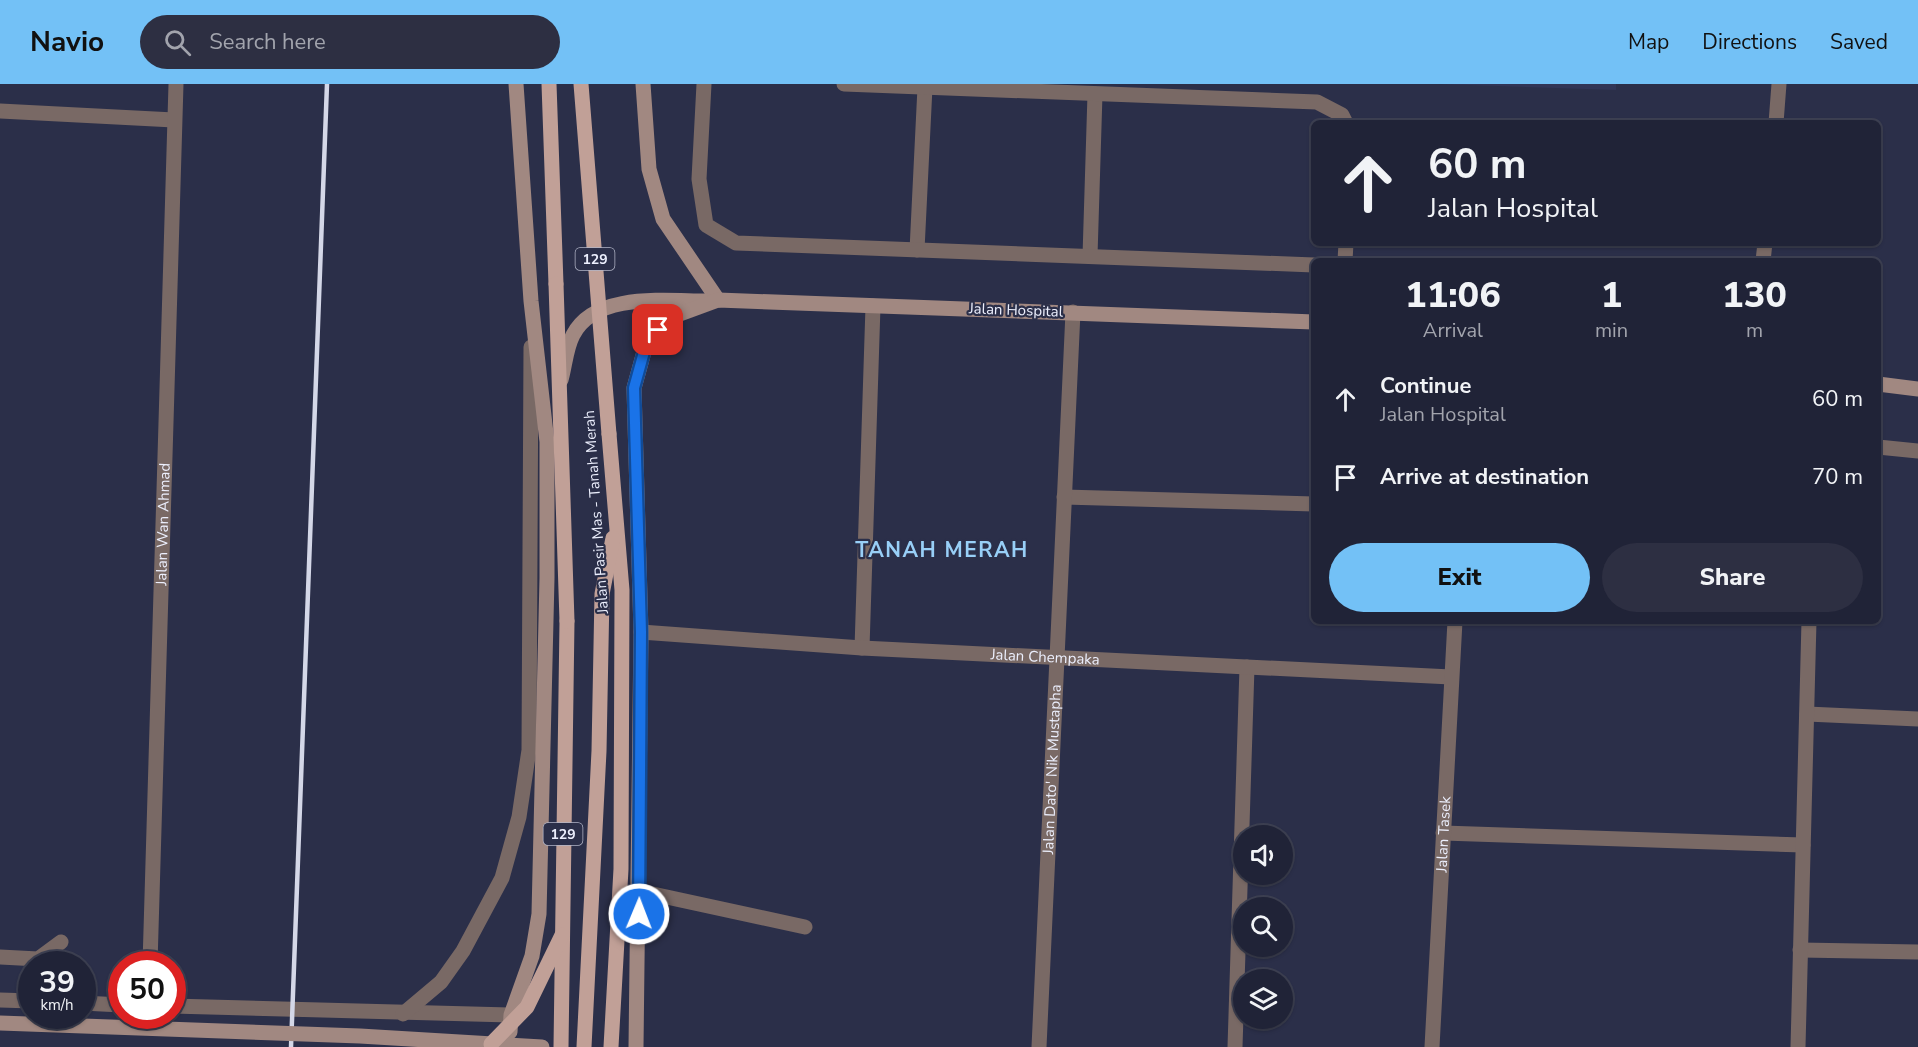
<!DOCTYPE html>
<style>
body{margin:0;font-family:"Nunito Sans",sans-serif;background:#2d2f42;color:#f1f3f6;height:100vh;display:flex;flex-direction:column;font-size:22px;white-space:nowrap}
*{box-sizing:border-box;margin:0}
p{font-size:20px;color:#a2a4ad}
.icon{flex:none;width:33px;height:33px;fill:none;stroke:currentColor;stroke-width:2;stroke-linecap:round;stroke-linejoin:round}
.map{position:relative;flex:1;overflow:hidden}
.drawer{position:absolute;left:1311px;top:174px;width:570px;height:366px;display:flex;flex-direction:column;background:#202337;border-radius:9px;box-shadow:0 2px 4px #0004,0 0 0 2px #3d4052}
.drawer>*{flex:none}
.hud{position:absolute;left:1311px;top:36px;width:570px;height:126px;border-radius:9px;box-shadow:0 2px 4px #0004,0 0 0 2px #3d4052;background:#202337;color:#f1f3f6;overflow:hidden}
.controls{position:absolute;left:1233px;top:741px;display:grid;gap:12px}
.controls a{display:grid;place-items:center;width:60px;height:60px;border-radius:50%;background:#202337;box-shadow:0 2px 4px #0004,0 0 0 2px #3d4052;font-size:30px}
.speed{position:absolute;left:18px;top:867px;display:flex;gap:12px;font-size:30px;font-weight:700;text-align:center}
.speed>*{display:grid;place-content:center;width:78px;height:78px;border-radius:50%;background:#202337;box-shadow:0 2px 4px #0004,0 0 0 2px #3d4052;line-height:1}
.speed small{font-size:15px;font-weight:400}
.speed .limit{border:9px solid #d22;background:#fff;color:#111}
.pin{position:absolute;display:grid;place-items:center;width:51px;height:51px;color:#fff;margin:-26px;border-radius:12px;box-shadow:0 3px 9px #0006}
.me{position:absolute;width:66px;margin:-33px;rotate:1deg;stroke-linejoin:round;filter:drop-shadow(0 0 4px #0008)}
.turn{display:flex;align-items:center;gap:21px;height:126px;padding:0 18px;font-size:27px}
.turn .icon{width:78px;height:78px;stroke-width:2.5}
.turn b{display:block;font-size:42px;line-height:51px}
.eta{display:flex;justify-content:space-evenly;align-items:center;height:102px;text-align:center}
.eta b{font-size:36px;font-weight:800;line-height:42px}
.button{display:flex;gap:12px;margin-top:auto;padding:12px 18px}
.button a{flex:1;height:69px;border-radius:36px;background:#73c1f6;color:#111;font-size:24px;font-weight:800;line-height:69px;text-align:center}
.button a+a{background:#2d2f42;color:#f1f3f6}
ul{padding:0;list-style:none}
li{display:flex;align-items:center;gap:18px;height:78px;padding:0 18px}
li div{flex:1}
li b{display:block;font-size:22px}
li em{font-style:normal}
header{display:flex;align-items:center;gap:36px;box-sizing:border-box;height:84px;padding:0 30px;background:#73c1f6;color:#111}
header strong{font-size:28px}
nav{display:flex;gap:33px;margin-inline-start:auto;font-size:21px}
.search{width:420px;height:54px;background:#2d2f42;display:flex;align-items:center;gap:15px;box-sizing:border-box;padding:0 21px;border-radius:33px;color:#a2a4ad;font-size:22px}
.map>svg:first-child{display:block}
.built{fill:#313556}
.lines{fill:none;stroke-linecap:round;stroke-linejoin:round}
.service{stroke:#796965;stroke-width:15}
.minor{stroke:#796965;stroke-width:15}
.tertiary{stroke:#796965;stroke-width:15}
.secondary{stroke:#a18881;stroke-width:15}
.primary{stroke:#c1a097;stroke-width:15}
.rail{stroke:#d4d7e7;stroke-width:4.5}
.secondary-bridge{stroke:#a18881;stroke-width:15}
.primary-bridge{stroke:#c1a097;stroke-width:15}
.route-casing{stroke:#114b97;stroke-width:15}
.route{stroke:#1a73e8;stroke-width:10}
.labels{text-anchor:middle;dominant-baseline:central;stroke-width:4.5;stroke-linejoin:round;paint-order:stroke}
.shield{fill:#2b2f49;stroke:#b2b5c7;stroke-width:1.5}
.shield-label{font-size:14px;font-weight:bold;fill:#eceffd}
.street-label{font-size:15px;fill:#eceffd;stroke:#2b2f49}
.district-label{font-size:21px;font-weight:bold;letter-spacing:1.5px;fill:#98cff7;stroke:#2b2f49}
</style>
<header>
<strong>Navio</strong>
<div class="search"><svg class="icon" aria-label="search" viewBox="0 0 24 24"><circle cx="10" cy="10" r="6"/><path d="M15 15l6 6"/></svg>Search here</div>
<nav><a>Map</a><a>Directions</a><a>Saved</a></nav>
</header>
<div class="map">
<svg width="1918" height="963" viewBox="0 0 1918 963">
<rect width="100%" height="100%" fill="#2b2f49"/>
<path class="built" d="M1439,0H1616V6Z"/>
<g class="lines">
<g class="service">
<path d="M917,166L925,3"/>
<path d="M1090,172L1095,10"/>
<path d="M1064,413L1314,420"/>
<path d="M862,564L873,222"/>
<path d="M1443,749L1803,761"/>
<path d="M639,807L805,843"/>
<path d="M0,873L38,875L61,858"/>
<path d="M1235,963L1247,583"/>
</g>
<g class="minor">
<path d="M704,0L699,95L706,141L736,159L1314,181"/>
<path d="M844,0L1317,18L1342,31L1346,39"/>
<path d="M0,27L174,36"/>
<path d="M1776,39L1779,0"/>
<path d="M1345,177L1346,159"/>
<path d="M1763,177L1765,159"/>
<path d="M1878,363L1918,367"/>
<path id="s1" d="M641,548L862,564L1451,593"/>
<path d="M1807,630L1918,635"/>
<path d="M1800,866L1918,868"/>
<path id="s2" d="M1039,963L1073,228"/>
<path id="s3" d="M1432,963L1455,537"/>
<path d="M1798,963L1809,537"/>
</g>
<g class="tertiary">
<path id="s4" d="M150,880L176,0"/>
<path d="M0,916L32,917"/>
<path d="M82,919L122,921"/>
<path d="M172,922L511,931"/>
<path d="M403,930L441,898L463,867L502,794L519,733L529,666L531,263"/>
</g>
<g class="secondary">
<path d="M643,0L649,85L663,135L718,216"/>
<path d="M561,296C565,282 566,264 573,251C595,208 666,217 706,217"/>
<path d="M1878,300L1918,305"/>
<path d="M510,948L511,931L532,872L539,830L547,494V358L531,217L516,0"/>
<path d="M636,963L641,548L634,304L647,257L669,234L718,216L1314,238"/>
</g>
<g class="primary">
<path d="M549,0L556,200"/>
<path d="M609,350L622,506L621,785L611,963"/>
<path d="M561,963L567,537"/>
<path d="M584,963L599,667L602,510L613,454"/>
</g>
<path class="rail" d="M291,963L327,0"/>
<path class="secondary-bridge" d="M0,939L360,952L542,963"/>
<g class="primary-bridge">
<path d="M581,0L609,350"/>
<path d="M556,200L567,537"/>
<path d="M491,960L527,923L562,851"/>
</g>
</g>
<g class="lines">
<g class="route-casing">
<path id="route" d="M639,830L641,548L634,304L647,257L658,246"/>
</g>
<use href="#route" class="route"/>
</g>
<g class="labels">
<g class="shield">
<rect x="575.5" y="164" width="39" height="22" rx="4.5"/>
<rect x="543.5" y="739" width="39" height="22" rx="4.5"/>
</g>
<g class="shield-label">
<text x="595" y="175">129</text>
<text x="563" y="750">129</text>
</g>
<g class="street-label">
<text transform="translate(1016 226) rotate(2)">Jalan Hospital</text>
<text transform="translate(596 428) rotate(-94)">Jalan Pasir Mas - Tanah Merah</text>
<text stroke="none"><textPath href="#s4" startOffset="440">Jalan Wan Ahmad</textPath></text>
<text stroke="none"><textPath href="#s1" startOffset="405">Jalan Chempaka</textPath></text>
<text stroke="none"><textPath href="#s2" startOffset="278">Jalan Dato' Nik Mustapha</textPath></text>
<text stroke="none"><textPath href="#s3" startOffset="213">Jalan Tasek</textPath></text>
</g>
<g class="district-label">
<text x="942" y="466">TANAH MERAH</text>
</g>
</g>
</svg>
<div class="controls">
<a><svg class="icon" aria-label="sound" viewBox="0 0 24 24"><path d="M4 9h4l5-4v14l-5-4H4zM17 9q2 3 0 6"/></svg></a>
<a><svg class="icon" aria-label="search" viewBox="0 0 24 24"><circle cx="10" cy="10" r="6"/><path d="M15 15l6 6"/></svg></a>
<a><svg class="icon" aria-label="layers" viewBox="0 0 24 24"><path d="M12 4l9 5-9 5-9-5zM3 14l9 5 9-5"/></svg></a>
</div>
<div class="speed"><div>39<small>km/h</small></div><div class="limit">50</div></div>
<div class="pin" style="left:658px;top:246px;background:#d93025"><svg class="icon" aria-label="arrive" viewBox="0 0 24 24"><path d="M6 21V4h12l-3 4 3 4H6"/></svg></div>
<svg class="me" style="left:639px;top:830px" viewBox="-20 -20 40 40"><circle r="17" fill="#1a73e8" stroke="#fff" stroke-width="3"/><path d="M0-11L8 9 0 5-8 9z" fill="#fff"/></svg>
<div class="hud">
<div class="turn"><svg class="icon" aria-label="ahead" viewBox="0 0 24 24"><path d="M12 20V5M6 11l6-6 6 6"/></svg><div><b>60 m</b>Jalan Hospital</div></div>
</div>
<section class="drawer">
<div class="eta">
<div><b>11:06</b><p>Arrival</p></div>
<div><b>1</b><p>min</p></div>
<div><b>130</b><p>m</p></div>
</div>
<ul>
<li><svg class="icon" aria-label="ahead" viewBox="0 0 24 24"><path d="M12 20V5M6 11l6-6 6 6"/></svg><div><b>Continue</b><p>Jalan Hospital</p></div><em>60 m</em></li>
<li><svg class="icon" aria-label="arrive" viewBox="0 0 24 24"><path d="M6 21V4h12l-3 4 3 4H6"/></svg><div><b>Arrive at destination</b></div><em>70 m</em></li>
</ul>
<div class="button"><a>Exit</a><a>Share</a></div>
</section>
</div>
